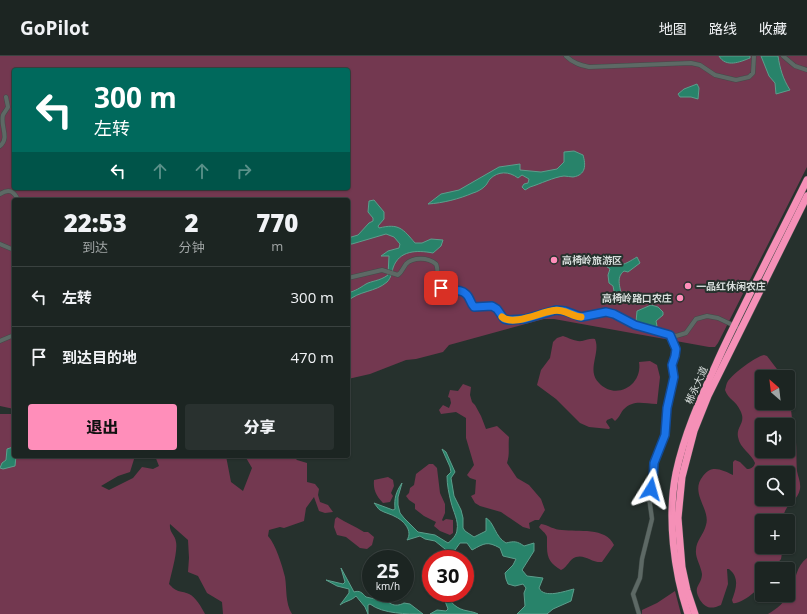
<!DOCTYPE html>
<html lang="zh">
<meta charset="utf-8">
<style>
body{margin:0;font-family:"Open Sans","Noto Sans SC",sans-serif;background:#29312f;color:#f1f3f6;height:100vh;display:flex;flex-direction:column;font-size:15px;white-space:nowrap}
*{box-sizing:border-box;margin:0}
p{font-size:13px;color:#a0a5a5}
.icon{flex:none;width:22px;height:22px;fill:none;stroke:currentColor;stroke-width:2;stroke-linecap:round;stroke-linejoin:round}
.map{position:relative;flex:1;overflow:hidden}
.side{position:absolute;left:12px;top:142px;width:338px;height:260px;display:flex;flex-direction:column;background:#1c2522;border-radius:4px;box-shadow:0 1px 3px #0004,0 0 0 1px #3a4240}
.side>*{flex:none}
.top-card{position:absolute;left:12px;top:12px;width:338px;height:122px;border-radius:4px;box-shadow:0 1px 3px #0004,0 0 0 1px #3a4240;background:#00695c;color:#fff;overflow:hidden}
.needle{width:26px;rotate:332deg}
.buttons{position:absolute;left:755px;top:314px;display:grid;gap:8px}
.buttons a{display:grid;place-items:center;width:40px;height:40px;border-radius:4px;background:#1c2522;box-shadow:0 1px 3px #0004,0 0 0 1px #3a4240;font-size:20px}
.speed{position:absolute;left:362px;top:494px;display:flex;gap:8px;font-size:20px;font-weight:700;text-align:center}
.speed>*{display:grid;place-content:center;width:52px;height:52px;border-radius:50%;background:#1c2522;box-shadow:0 1px 3px #0004,0 0 0 1px #3a4240;line-height:1}
.speed small{font-size:10px;font-weight:400}
.speed .limit{border:6px solid #d22;background:#fff;color:#111}
.pin{position:absolute;display:grid;place-items:center;width:34px;height:34px;color:#fff;margin:-17px;border-radius:8px;box-shadow:0 2px 6px #0006}
.me{position:absolute;width:44px;margin:-22px;rotate:8deg;stroke-linejoin:round;filter:drop-shadow(0 0 3px #0008)}
.turn{display:flex;align-items:center;gap:14px;height:84px;padding:0 16px;font-size:18px}
.turn .icon{width:52px;height:52px;stroke-width:2.5}
.turn b{display:block;font-size:28px;line-height:34px}
.lanes{display:flex;align-items:center;height:38px;padding:0 16px;background:#0003;justify-content:center;gap:20px;direction:ltr}
.lanes .off{opacity:.35}
.eta{display:flex;justify-content:space-evenly;align-items:center;height:68px;text-align:center}
.eta b{font-size:24px;font-weight:800;line-height:28px}
.button{display:flex;gap:8px;margin-top:auto;padding:8px 16px}
.button a{flex:1;height:46px;border-radius:4px;background:#ff8eba;color:#111;font-size:16px;font-weight:800;line-height:46px;text-align:center}
.button a+a{background:#29312f;color:#f1f3f6}
ul{padding:0;list-style:none}
li{display:flex;align-items:center;gap:12px;height:60px;padding:0 16px;border-top:1px solid #3a4240}
li div{flex:1}
li b{display:block;font-size:15px}
li em{font-style:normal}
header{display:flex;align-items:center;gap:24px;box-sizing:border-box;height:56px;padding:0 20px;background:#1c2522;border-bottom:1px solid #3a4240}
header strong{font-size:19px}
nav{display:flex;gap:22px;margin-inline-start:auto;font-size:14px}
.map>svg:first-child{display:block}
.green{fill:#733850;fill-rule:evenodd}
.water{fill:#28836a;stroke:#5c9e8c}
.lines{fill:none;stroke-linecap:round;stroke-linejoin:round}
.street-casing{stroke:#434c49;stroke-width:5}
.highway-casing{stroke:#434c49;stroke-width:8}
.street{stroke:#5d6965;stroke-width:4}
.highway{stroke:#f590b7;stroke-width:7}
.route-casing{stroke:#114b97;stroke-width:10}
.route{stroke:#1a73e8;stroke-width:7}
.slow{stroke:#f59e0b;stroke-width:7}
.poi-dot{fill:#ff8eba;stroke:#26312d;stroke-width:1.5}
.labels{text-anchor:middle;dominant-baseline:central;stroke-width:4;stroke-linejoin:round;paint-order:stroke}
.poi-label{font-size:10px;font-weight:bold;fill:#d7dddb;stroke:#26312d;text-anchor:start}
.street-label{font-size:10px;fill:#d7dddb;stroke:#26312d}
</style>
<header>
<strong>GoPilot</strong>
<nav><a>地图</a><a>路线</a><a>收藏</a></nav>
</header>
<div class="map">
<svg width="807" height="558" viewBox="0 0 807 558">
<rect width="100%" height="100%" fill="#26312d"/>
<g class="green">
<path d="M0,0H807V111L718,287L715,291H709L554,263H544L449,289L443,296L416,303L406,304L370,318L348,323V144H14V353L0,350ZM14,14H348V132H14Z"/>
<path d="M563,280C569,282 576,286 582,285C587,284 590,282 595,283C601,297 586,314 599,327C616,345 643,329 639,306L650,305L657,309L660,321L657,348C643,348 634,343 623,354C620,358 619,362 615,365L612,362L607,364L606,366L610,372L609,373L589,371L580,367L556,343L537,329L541,314L550,302L553,286L557,282Z"/>
<path d="M764,299L767,300L783,321H762V347H788V337C791,348 791,357 793,368C793,371 795,374 795,377C797,389 796,402 797,415C798,421 801,426 800,433C797,448 783,447 783,465H762V491H783L781,503L773,513H762C762,517 763,522 762,526C761,533 740,549 733,547L732,544C736,533 740,522 729,513H727L728,528L721,549C712,553 706,553 700,544C698,540 696,537 697,532C699,527 702,524 702,518C701,510 695,502 696,494C696,485 704,478 706,469C711,453 689,437 703,420C712,408 722,414 733,419V406L735,404L740,406L747,413C751,413 754,411 755,407C751,397 740,393 738,381C736,370 747,367 740,354C736,345 728,343 725,334C726,331 726,328 728,325C734,317 755,301 764,299ZM762,369H788V395H762ZM762,417H788V443H762Z"/>
<path d="M463,328L471,331L470,339L472,346L475,349L481,360L486,373L497,370L509,381C508,392 510,397 507,407L517,422L529,429L541,443L545,454L539,464H535L529,467L530,473L523,471L501,456L480,450L475,447L471,440L475,438L476,424L470,422L467,419L474,409L466,382V362L456,356L441,358L439,354L443,349L449,352L451,347L450,342L448,341L450,334L458,335Z"/>
<path d="M0,358H14V400H135L130,416L118,420L101,430L109,434L133,422L142,411L153,413L159,410L155,400H226L231,426L243,435L252,412L245,400H293L297,404L307,407V426L315,428L319,433L318,439L320,446L328,449L333,456L325,457L319,455L314,441L306,452L304,465L284,472L280,471L269,474L268,480C276,489 282,509 285,521C287,533 285,547 292,558H223L222,546L207,537L198,520L188,516L189,502L188,484L170,468C169,477 175,478 176,486C178,495 171,518 169,528C177,537 179,534 189,538C195,540 202,552 205,558H0Z"/>
<path d="M429,408H433L437,412L440,437L445,448V457L442,464L443,465L446,463L453,464V477L450,479L440,475L434,470L436,466L424,460L415,453V448L409,444L406,440L409,437L410,432L414,429L416,418Z"/>
<path d="M388,421L393,424L394,430L391,437L393,440L390,446L383,447C376,440 373,433 374,424Z"/>
<path d="M337,461C346,467 355,470 364,476H368L374,481L372,489L367,493L360,492L346,481L337,479L334,471L335,463Z"/>
<path d="M541,468C548,469 554,474 562,474C578,476 606,471 614,489L602,506C592,507 585,498 576,501C569,503 568,511 561,514C551,508 547,503 547,491C547,488 547,484 547,481C546,477 541,474 539,471Z"/>
<path d="M807,502V558H768C777,553 785,546 790,536C796,524 796,510 807,502Z"/>
<path d="M675,535L681,558H642V554L657,547Z"/>
</g>
<g class="water">
<path d="M719,0H750V2C740,6 726,12 719,0Z"/>
<path d="M761,0H778C780,13 783,23 790,34L776,38L775,27L769,20Z"/>
<path d="M697,28L699,32L698,43L691,41H680L678,38L684,33Z"/>
<path d="M574,95L583,99C586,109 586,119 573,121C570,121 567,120 564,120C554,121 540,128 530,131L525,134L522,131L524,128L528,127L529,123L522,119L518,122C509,115 498,115 490,123C488,125 487,129 484,131C482,133 477,136 473,137C459,143 443,147 428,148L441,138L459,134L499,111L520,108V114L541,116L557,113L564,106V96Z"/>
<path d="M374,144L384,156V163L378,170L379,172C399,167 403,173 415,187H422L431,183L443,184L441,190L433,197C417,194 399,194 393,212C392,216 391,222 387,226C376,236 358,235 348,245V237C357,234 358,233 366,228C371,225 380,225 388,219L389,200H381L388,195L399,192L400,188L394,181L386,178L352,188H348V182L358,179L369,167L373,165V162L368,156L369,145Z"/>
<path d="M637,201L640,207L628,216L624,215C615,222 621,232 622,243L620,240H615L613,230L609,227L608,219L610,213L602,207L606,205C619,213 625,208 637,201Z"/>
<path d="M651,249L658,251L663,256V259L656,265L657,270L654,272L636,266L637,255Z"/>
<path d="M14,389V400H16L15,410L3,413L0,412L2,407L6,404L7,393L13,391Z"/>
<path d="M442,393L446,396L455,416L451,422L454,440L461,454L463,462V472L465,475L474,481L486,475V462C494,466 495,481 506,487C514,485 517,485 524,490L534,487V495L522,514L527,520L543,522L539,532C544,543 565,535 574,533L571,545L553,553L547,558H517L525,550L524,537L526,532L523,528L515,530L508,528L506,523L505,517L513,509L516,503L503,500L500,492C487,485 485,487 472,494L467,487H460L455,494L450,497L435,485L425,483L420,480L407,484C413,475 404,465 396,461C391,458 385,457 380,454C378,453 376,449 374,447L393,454L395,453C394,442 396,436 402,427L398,441V449L400,457L404,462L418,476L435,479L448,487C451,485 457,479 457,474C459,465 453,455 451,446C449,438 447,429 447,420L451,416L450,411Z"/>
<path d="M341,512L354,536C360,534 362,537 366,541L375,543L378,541V537H384C386,548 395,552 404,547L410,548L423,558C407,558 383,558 370,548L368,549V558L365,551L356,540C351,545 345,545 340,549L349,537V533L337,530L326,524L343,528L345,526Z"/>
<path d="M442,537H445C451,547 456,553 468,555C472,556 474,556 478,558H430L437,554L446,555L448,553Z"/>
</g>
<g class="lines">
<g class="street-casing">
<g id="street">
<path d="M566,0C573,7 580,9 589,11L691,7L700,9L715,19L736,24L749,21L753,17L754,0"/>
<path d="M783,0L795,10L807,14"/>
<path d="M0,90C10,82 0,70 3,59C4,57 7,53 8,51L6,41"/>
<path d="M0,138C9,132 14,135 18,144"/>
<path d="M0,188L14,194"/>
<path d="M348,222L382,214L398,219C402,216 403,212 406,208C413,201 428,201 436,208C439,214 436,224 439,230C444,238 453,233 460,234C469,237 468,246 474,251L492,250L497,253L504,263L509,264L525,263L556,254L565,255L581,261L606,256L614,258L635,269L676,280L686,277L696,263L707,260L718,262L741,273"/>
<path d="M0,285L14,279"/>
<path d="M639,558L633,538L640,522L642,503L652,463L649,441L653,425L654,407L665,379L667,351L674,321L672,309L675,300L676,293L670,279"/>
</g>
</g>
<g class="highway-casing">
<g id="highway">
<path d="M688,558C674,516 667,461 676,417C685,374 704,335 722,295C749,238 779,181 807,124"/>
<path d="M695,558L687,534L682,511L678,462L682,421L694,375L708,340L807,140"/>
</g>
</g>
<use href="#street" class="street"/>
<use href="#highway" class="highway"/>
</g>
<g class="lines">
<g class="route-casing">
<path id="route" d="M441,232C449,237 459,231 466,238C470,241 470,247 474,251L492,250L497,253L504,263L509,264L525,263L556,254L565,255L581,261L606,256L614,258L635,269L670,279L676,293L675,300L672,309L674,321L667,352L665,379L654,407L653,425L651,433"/>
</g>
<use href="#route" class="route"/>
<path class="slow" d="M502,261C513,270 539,257 551,255C565,252 570,260 581,261"/>
</g>
<g class="poi-dot">
<circle cx="554" cy="204" r="4"/>
<circle cx="688" cy="230" r="4"/>
<circle cx="680" cy="242" r="4"/>
</g>
<g class="labels">
<g class="poi-label">
<text x="562" y="204">高椅岭旅游区</text>
<text x="696" y="230">一品红休闲农庄</text>
<text x="672" y="242" text-anchor="end">高椅岭路口农庄</text>
</g>
<g class="street-label">
<text transform="translate(696 329) rotate(-66)">郴永大道</text>
</g>
</g>
</svg>
<div class="buttons">
<a><svg class="needle" viewBox="-14 -14 28 28"><path d="M0-13l5 13h-10z" fill="#e53935"/><path d="M0 13l5-13h-10z" fill="#a0a5a5"/></svg></a>
<a><svg class="icon" aria-label="sound" viewBox="0 0 24 24"><path d="M4 9h4l5-4v14l-5-4H4zM17 9q2 3 0 6"/></svg></a>
<a><svg class="icon" aria-label="search" viewBox="0 0 24 24"><circle cx="10" cy="10" r="6"/><path d="M15 15l6 6"/></svg></a>
<a>+</a>
<a>−</a>
</div>
<div class="speed"><div>25<small>km/h</small></div><div class="limit">30</div></div>
<div class="pin" style="left:441px;top:232px;background:#d93025"><svg class="icon" aria-label="arrive" viewBox="0 0 24 24"><path d="M6 21V4h12l-3 4 3 4H6"/></svg></div>
<svg class="me" style="left:651px;top:433px" viewBox="-20 -20 40 40"><path d="M0-17L14 15 0 8-14 15z" fill="#1a73e8" stroke="#fff" stroke-width="4"/></svg>
<div class="top-card">
<div class="turn"><svg class="icon" aria-label="left" viewBox="0 0 24 24"><path d="M17 20v-9H6M10 6l-5 5 5 5"/></svg><div><b>300 m</b>左转</div></div>
<div class="lanes"><svg class="icon" aria-label="left" viewBox="0 0 24 24"><path d="M17 20v-9H6M10 6l-5 5 5 5"/></svg><svg class="icon off" aria-label="ahead" viewBox="0 0 24 24"><path d="M12 20V5M6 11l6-6 6 6"/></svg><svg class="icon off" aria-label="ahead" viewBox="0 0 24 24"><path d="M12 20V5M6 11l6-6 6 6"/></svg><svg class="icon off" aria-label="right" viewBox="0 0 24 24"><path d="M7 20v-9h11M14 6l5 5-5 5"/></svg></div>
</div>
<section class="side">
<div class="eta">
<div><b>22:53</b><p>到达</p></div>
<div><b>2</b><p>分钟</p></div>
<div><b>770</b><p>m</p></div>
</div>
<ul>
<li><svg class="icon" aria-label="left" viewBox="0 0 24 24"><path d="M17 20v-9H6M10 6l-5 5 5 5"/></svg><div><b>左转</b></div><em>300 m</em></li>
<li><svg class="icon" aria-label="arrive" viewBox="0 0 24 24"><path d="M6 21V4h12l-3 4 3 4H6"/></svg><div><b>到达目的地</b></div><em>470 m</em></li>
</ul>
<div class="button"><a>退出</a><a>分享</a></div>
</section>
</div>
